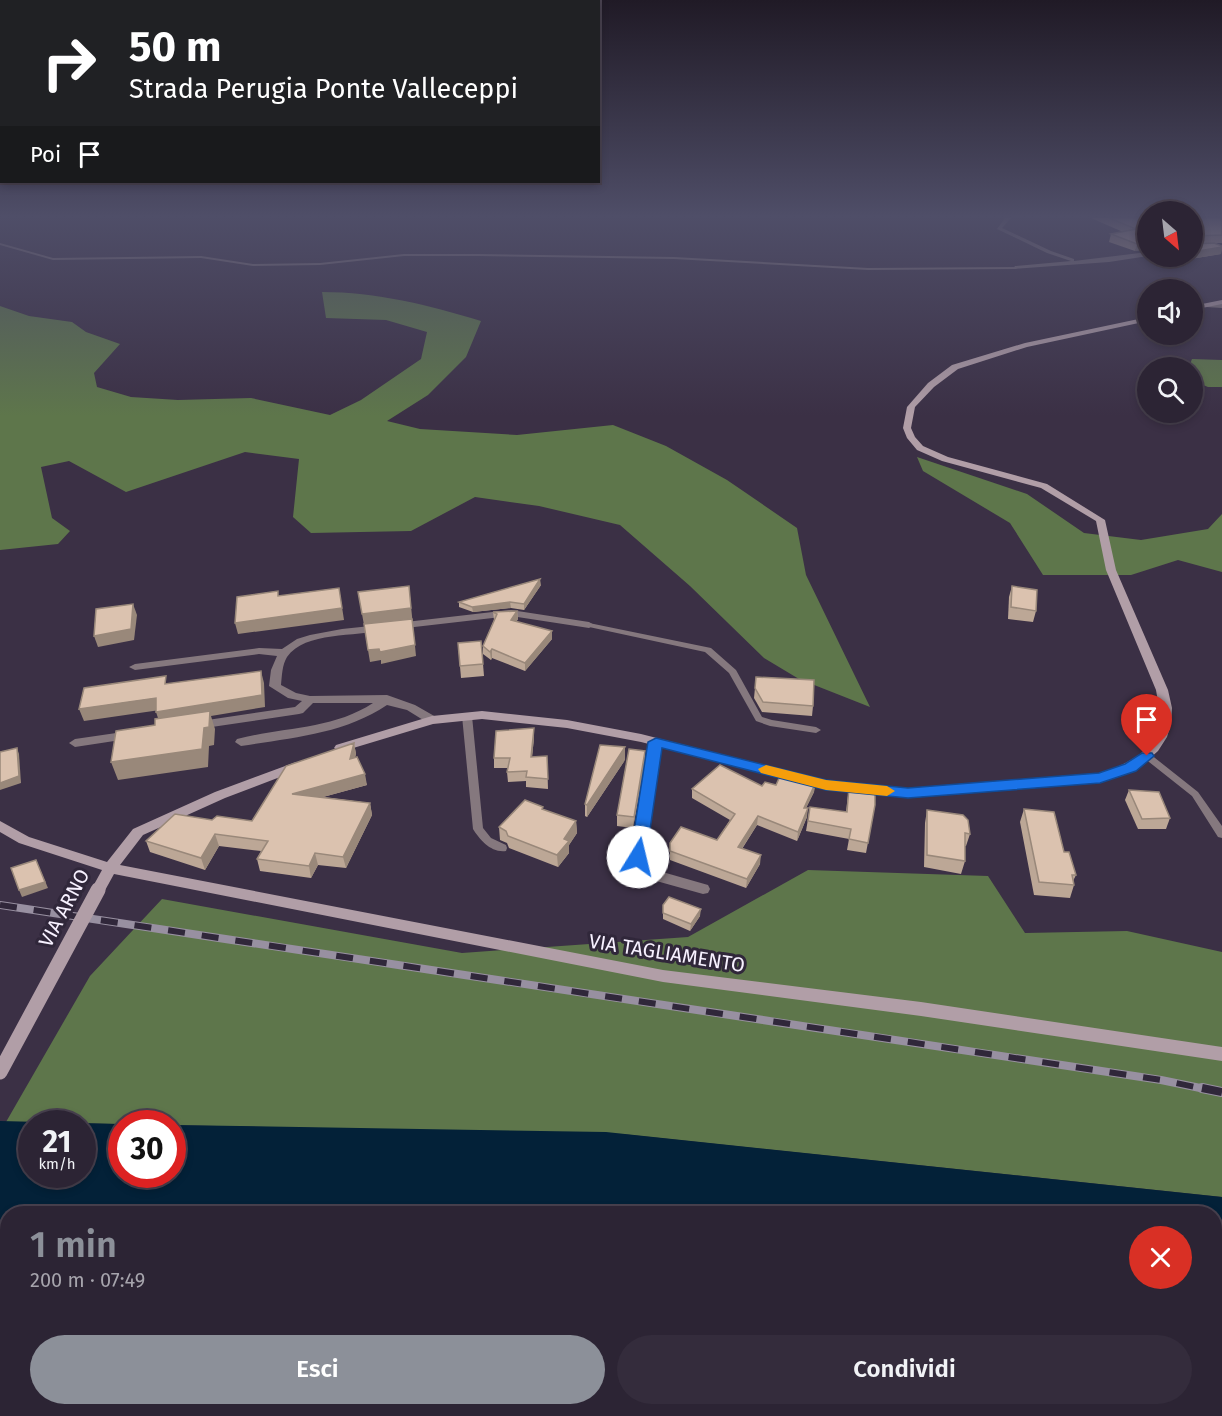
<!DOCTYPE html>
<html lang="it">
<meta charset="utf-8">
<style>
body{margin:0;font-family:"Fira Sans",sans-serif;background:#342c3c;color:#f1f3f6;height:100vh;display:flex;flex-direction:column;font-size:22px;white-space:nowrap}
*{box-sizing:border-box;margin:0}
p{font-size:20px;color:#a6a4ac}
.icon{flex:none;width:33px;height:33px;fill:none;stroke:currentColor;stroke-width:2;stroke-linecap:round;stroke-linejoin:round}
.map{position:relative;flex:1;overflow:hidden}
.sheet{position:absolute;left:0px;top:1206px;width:1222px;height:210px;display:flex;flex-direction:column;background:#2c2434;border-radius:24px 24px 0 0;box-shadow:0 3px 9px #0003,0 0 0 2px #48414f}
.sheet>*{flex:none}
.hud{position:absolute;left:0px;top:0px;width:600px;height:183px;box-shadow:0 3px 9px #0003,0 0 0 2px #48414f;background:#202124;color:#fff;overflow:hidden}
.needle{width:39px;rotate:152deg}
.tools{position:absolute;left:1137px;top:201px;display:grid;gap:12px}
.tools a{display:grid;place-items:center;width:66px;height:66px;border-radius:50%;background:#2c2434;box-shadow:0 3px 9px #0003,0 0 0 2px #48414f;font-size:30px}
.speed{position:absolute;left:18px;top:1110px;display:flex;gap:12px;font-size:30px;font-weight:700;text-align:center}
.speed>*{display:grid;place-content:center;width:78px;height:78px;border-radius:50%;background:#2c2434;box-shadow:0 3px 9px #0003,0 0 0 2px #48414f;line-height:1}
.speed small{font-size:15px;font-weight:400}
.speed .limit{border:9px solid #d22;background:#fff;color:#111}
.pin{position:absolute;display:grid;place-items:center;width:51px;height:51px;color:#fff;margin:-62px -26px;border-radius:50% 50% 50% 0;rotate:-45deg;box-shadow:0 0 6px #0007}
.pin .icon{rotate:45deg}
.me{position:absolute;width:66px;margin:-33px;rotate:9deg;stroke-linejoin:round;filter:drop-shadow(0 0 4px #0008)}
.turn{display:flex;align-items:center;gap:21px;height:126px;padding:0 30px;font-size:27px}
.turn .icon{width:78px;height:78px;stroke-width:2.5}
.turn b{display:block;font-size:42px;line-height:51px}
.then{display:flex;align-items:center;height:57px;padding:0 30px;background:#0003;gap:12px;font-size:22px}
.round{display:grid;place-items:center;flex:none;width:63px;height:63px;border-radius:32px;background:#342c3c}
.overview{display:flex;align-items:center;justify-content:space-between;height:102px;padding:0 30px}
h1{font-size:36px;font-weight:600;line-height:45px;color:#8c9099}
.cta{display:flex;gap:12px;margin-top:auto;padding:12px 30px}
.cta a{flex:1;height:69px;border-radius:36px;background:#8c9099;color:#fff;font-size:24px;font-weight:600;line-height:69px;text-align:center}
.cta a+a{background:#342c3c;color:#f1f3f6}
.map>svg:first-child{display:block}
.forest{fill:#5e764b}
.water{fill:#032138;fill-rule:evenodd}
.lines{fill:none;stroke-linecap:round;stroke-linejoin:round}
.path{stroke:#746b7e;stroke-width:6;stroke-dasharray:8 4.5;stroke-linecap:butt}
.lane{fill:#85787e;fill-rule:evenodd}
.street{fill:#85787e;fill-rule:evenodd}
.secondary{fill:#b19ea7;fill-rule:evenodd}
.rail-far1-casing{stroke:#9890a1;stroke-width:8}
.rail-casing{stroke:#9890a1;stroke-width:10}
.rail-far1{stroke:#30273a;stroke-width:6;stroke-dasharray:17;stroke-linecap:butt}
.rail{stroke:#30273a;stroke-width:8;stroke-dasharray:22;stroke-linecap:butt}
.secondary-bridge{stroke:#b19ea7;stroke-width:15}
.wall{fill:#bca796}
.shaded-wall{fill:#99887a}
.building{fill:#dbc2af;stroke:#99887a;stroke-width:1.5}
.route{fill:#1a73e8;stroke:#114b97;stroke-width:1.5}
.slow{fill:#f59e0b}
.labels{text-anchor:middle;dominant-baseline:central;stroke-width:6;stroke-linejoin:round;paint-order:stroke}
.near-street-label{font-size:20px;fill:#f7f1ff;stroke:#30273a}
</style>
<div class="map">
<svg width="1222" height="1416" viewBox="0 0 1222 1416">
<rect width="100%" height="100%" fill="#3b3045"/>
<g class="forest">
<path d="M322,292C376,292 429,305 481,321L466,357L428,395L387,421L420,429L517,435L613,425L666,446L727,480L797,528L806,575L870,707L799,679L764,658L690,586L620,525L539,506L475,497L411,531L311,533L293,517L299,459L245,452L126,492L69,461L41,467L52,518L70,531L58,544L0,550V306L29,316L72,322L86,332L120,344L94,373L97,387L131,397L178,400L251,398L330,415L361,400L421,359L427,332L386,320L326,318Z"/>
<path d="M1192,359L1222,360V387H1208L1193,381L1192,368L1189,367Z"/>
<path d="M917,457L1027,494L1084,533L1141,540L1208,529L1222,514V572L1178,560L1131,575H1043L1010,523L923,471Z"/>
<path d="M808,870L988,876L1025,933L1127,931L1222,952V1197L622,1134L6,1122L90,976L162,899L462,953L688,937Z"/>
<path d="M7,1302V1357L0,1358V1303Z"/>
<path d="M1215,1371L1222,1372V1416H689L680,1413L604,1409L1215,1408Z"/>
<path d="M144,1408H446V1409L435,1416H106Z"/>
</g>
<path class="water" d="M0,1121L121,1124L122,1174H172L173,1125L606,1132L1222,1197V1372L1215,1371V1214H8L7,1302L0,1303ZM32,1124H82V1174H32Z"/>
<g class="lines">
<g class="path">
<path d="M0,1364H8"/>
<path d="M824,1408L884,1416"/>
<path d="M38,1416L75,1408"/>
</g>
<g class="lane">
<path d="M0,243L53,258L201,256L253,264L320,263L404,254H478L674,257L868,268L1015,267L1017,268L1015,269L868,270L674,259L478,256H404L320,265L253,266L201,258L53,260L0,245Z"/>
<path d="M586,623H589L711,648L736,670L762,717L772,720L816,727L821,730L816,733L770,726L756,721L729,673L705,652L589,627H586L585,625Z"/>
<path d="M467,713L472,716L483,828L491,838L506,845L507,848L506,851C491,853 480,840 473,829L462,716Z"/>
<path d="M1147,753L1150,754L1198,792L1222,826V838L1218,837L1192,796L1144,758L1142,756L1144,754Z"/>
</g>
<g class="street">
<path d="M1005,218H1011L1002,228L1051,251L1074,259V261L1148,252V256L1109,262L1013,269L1015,266L1071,261L1047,253L997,229Z"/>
<path d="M1204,304H1222V308L1206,307L1204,306Z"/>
<path d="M511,610L589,622L594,625L589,628L511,616L397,629L392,626L397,623Z"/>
<path d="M380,625L384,626L385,628L384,630C356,637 305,631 287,657C282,665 282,676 281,685L296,693L310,696L387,695L415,705L436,717L438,720L436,723H428L407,710L387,705C344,734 291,738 241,746L235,742L237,739C282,727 332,730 373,703H313L303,713L299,714L198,729L194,728L192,725L194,722L295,707L302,701L288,698L269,686L271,670L277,656L259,654L135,670L129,667L135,664L259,648L282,649L297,639L310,635L342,629Z"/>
<path d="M130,731L134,732L136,735L134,738L75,747L69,743L75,739Z"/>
<path d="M656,738L662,742L645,857L652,869L708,885L710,889L708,893L703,894L642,877L631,857L650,742Z"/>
</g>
<g class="secondary">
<path d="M1222,300V304L1192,310V306Z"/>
<path d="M1148,317V321L1027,347L958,369L934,387L915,407L911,428L915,437L923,446L948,457L1047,484L1105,520L1116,570L1168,690L1172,708L1171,724L1167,737L1158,751L1148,760L1121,775L1100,782L908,797L827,789L641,742L567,728L482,719L433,724L340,752L334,748L336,745L432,716L482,711L567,720L641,734L827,781L865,786L908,789L1099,774C1146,757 1166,743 1156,690L1106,570L1096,521L1041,488L942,461L917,450L907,438L903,428L907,407L928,383L952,365L1025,343Z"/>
<path d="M296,762L301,763L302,766L301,769L225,798L143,835L120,865L663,970L921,1002L1222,1047V1061L921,1016L663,982L114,874L103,894L98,895L93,894L91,890L102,870L19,843L0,832V821L29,837L107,862L133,829L215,792Z"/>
</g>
<g class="rail-far1-casing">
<path id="rail-far1" d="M0,905L1161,1080L1210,1090"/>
</g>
<g class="rail-casing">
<path id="rail" d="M1202,1088L1222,1092"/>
</g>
<use href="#rail-far1" class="rail-far1"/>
<use href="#rail" class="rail"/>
<path class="secondary-bridge" d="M0,1072L98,890"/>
</g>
<g class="wall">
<path d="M1091,218H1148L1135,251L1109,242L1111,234L1123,232Z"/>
<path d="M1192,218L1222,222V243H1215L1222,246L1221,254L1166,263L1150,257L1192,256Z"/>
<path d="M541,585L524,610L511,608L473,612L459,607V602Z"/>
<path d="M1012,586L1036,611L1033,622L1008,619L1009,597Z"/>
<path d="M517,611L518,619L516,622L552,631V639L525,671L492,658L491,660L483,654V646L494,620L493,612Z"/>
<path d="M458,643L483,664L484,676L461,678Z"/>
<path d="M756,677L813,706L812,716L762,712L754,698Z"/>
<path d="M534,728V738L532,757L547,756L548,789L526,787V781L508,782L507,772L508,768H494V758Z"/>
<path d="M354,743L356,754L355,757L367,785L323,797L370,803L372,815L346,868L318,865L311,878L260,871L257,859L261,851L219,846L205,870L150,852L146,841L212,820L252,821Z"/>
<path d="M645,751V761L633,828L617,826V815Z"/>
<path d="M625,760L587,817L585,816V804Z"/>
<path d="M815,784L814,792L806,808L807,817L797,841L757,825L742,849L760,864L746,888L670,860V843L717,840L730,820L692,798V789Z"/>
<path d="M849,787L875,805L866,853L847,850L849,839L806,831L810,807L846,812Z"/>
<path d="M1129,790L1170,818L1166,829H1138L1125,800Z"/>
<path d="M1024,809L1064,852L1076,875L1073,881L1074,885L1070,898L1034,895L1020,822Z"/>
<path d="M544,810L576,821L577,833L569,845V853L558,867L509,848L507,843L500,840L499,827Z"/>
<path d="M927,810L970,834L966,846H965V861L961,874L924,867L925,823Z"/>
<path d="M663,905L700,916L690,931L663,919Z"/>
</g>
<g class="shaded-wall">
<path d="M1148,243V250L1135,251L1137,244Z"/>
<path d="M1222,247L1221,254L1166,263L1168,256H1192V252Z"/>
<path d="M540,579L541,585L524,610V604Z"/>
<path d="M409,586L416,656L381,664V660L370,662L368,650L415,645L364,625L362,614Z"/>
<path d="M339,588L344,620L238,634L235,623Z"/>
<path d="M510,602L511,608L473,612L472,607Z"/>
<path d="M133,604L137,615L134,640L98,647L94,636Z"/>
<path d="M517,611L518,619L512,628L511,620Z"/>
<path d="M552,631V639L525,671V663Z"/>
<path d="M492,649V658L491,660L490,652Z"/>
<path d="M261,671L264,683L265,707L211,716L215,729L214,745L209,746L208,767L118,780L111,762L160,724L156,712Z"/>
<path d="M156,698L160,710L84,721L79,709Z"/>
<path d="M534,728V738L531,767V757Z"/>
<path d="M354,743L356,754L352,770L350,759Z"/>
<path d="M625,747V760L587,817V805Z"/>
<path d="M17,748L19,754L21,783L0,790V783Z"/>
<path d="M645,751V761L633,828L634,817Z"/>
<path d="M365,774L367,785L294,805L292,794Z"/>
<path d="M815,784L814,792L802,816L804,808Z"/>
<path d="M370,803L372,815L346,868L343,857Z"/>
<path d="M808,808L807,817L797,841L798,832Z"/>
<path d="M758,816L757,825L737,856L738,847Z"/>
<path d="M576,821L577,833L569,845V853L558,867L557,855L564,839Z"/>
<path d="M215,834L219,846L205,870L201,858Z"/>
<path d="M315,853L318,865L311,878L309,866Z"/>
<path d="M761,855L760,864L746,888L747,879Z"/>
<path d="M36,860L48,888L22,897L19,890Z"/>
<path d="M701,909L700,916L690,931L691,924Z"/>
</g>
<g class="building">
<path d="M1109,218H1148V243L1137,244L1111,234L1136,229Z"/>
<path d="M1192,218H1220L1222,222V235L1194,236L1193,244L1214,243L1222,246V247L1192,252Z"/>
<path d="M540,579L524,604L510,602L472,607L459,602Z"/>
<path d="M409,586L411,608L362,614L358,592Z"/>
<path d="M1012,586L1037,590L1036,611L1011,607Z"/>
<path d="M339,588L342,608L235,623L237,597L278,591V596Z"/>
<path d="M133,604L131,629L94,636L96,609Z"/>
<path d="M517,611L511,620L552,631L525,663L492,649L490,652L483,646L497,614L493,612Z"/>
<path d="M412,619L415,645L380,652L379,649L368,650L364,624Z"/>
<path d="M481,641L483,664L460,666L458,643Z"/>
<path d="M261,671L262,695L156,712V698L79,709L84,688L166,676L165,684Z"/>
<path d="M756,677L814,680L813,706L763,702L755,688Z"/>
<path d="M210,711L209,727L204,728L202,749L111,762L116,731L155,725V719Z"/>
<path d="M534,728L531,757L547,756L548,779L526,777L527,771L507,772L510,758H494L496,731Z"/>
<path d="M354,743L350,759L357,757L365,774L292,794L370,803L343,857L315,853L309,866L257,859L268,841L215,834L201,858L146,841L175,814L212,820L217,816L252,821L286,766Z"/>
<path d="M600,745L625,747L587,805L585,804Z"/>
<path d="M17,748L19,776L0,783V752Z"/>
<path d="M629,749L645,751L634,817L617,815Z"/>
<path d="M720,765L762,786L765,782L776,785L781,774L815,784L804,808H808L798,832L758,816L738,847L761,855L747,879L670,851V843L681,827L717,840L735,814L692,789Z"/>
<path d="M849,787L875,790V805L868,843L849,839L851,829L808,821L810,807L847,812Z"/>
<path d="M1129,790L1159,792L1170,818L1142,819Z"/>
<path d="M525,800L543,807L542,809L576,821L564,839L569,841L557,855L508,836L506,831L499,827Z"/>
<path d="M1024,809L1054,812L1064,852H1069L1076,875H1072L1074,885L1039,882Z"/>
<path d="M927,810L963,815L968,820L970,834L965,833V861L927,855Z"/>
<path d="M36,860L45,882L19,890L11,868Z"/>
<path d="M669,897L701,909L691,924L663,913V905Z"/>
</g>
<linearGradient id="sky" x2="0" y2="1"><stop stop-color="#201a26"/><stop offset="0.52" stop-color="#4f4e68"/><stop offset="1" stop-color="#4f4e68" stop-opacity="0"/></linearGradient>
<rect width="1222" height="416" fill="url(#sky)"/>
<path class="route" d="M656,738L826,780L908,788L1099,773L1125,764L1142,753H1152L1154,756L1136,771L1100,783L908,798L826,790L662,748L646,857L638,863L630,857L648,742Z"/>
<path class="slow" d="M766,765L826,780L887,786L895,791L887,796L826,790L761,773L758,769Z"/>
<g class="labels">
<g class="near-street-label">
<text transform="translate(64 908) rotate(-62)">VIA ARNO</text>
<text transform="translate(667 953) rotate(9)">VIA TAGLIAMENTO</text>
</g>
</g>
</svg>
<div class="tools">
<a><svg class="needle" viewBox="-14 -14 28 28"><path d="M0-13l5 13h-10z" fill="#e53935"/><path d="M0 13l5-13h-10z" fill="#a6a4ac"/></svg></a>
<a><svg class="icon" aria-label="sound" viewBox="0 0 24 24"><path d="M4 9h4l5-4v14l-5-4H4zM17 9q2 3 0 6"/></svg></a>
<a><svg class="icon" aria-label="search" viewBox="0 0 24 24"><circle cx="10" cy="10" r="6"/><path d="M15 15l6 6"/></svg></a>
</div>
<div class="speed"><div>21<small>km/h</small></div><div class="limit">30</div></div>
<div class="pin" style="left:1147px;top:756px;background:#d93025"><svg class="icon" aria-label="arrive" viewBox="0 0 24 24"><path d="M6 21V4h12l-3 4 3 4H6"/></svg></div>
<svg class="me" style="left:638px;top:857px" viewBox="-20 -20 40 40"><circle r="19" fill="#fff"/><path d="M0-13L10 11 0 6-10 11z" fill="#1a73e8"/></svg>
<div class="hud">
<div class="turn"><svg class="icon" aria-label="right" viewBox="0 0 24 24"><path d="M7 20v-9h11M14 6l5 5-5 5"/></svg><div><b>50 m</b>Strada Perugia Ponte Valleceppi</div></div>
<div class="then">Poi<svg class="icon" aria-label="arrive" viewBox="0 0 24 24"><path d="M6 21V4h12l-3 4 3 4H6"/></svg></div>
</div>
<section class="sheet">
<div class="overview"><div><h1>1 min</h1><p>200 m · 07:49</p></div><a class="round" style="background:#d93025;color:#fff"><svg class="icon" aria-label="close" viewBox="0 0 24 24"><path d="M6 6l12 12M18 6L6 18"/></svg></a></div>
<div class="cta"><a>Esci</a><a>Condividi</a></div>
</section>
</div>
